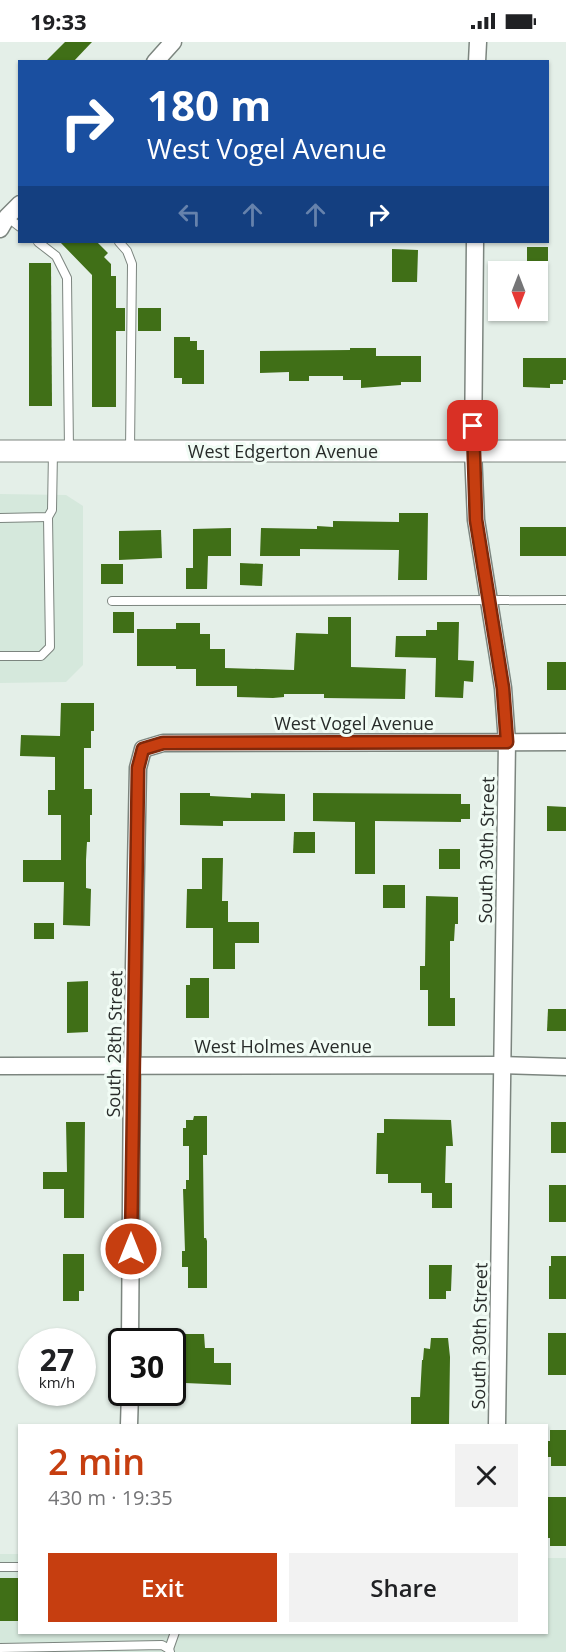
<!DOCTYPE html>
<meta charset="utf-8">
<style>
body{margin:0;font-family:"Open Sans",sans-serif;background:#f2f2f2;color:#202124;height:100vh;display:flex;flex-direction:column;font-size:22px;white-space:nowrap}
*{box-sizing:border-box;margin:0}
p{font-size:20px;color:#757577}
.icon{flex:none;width:33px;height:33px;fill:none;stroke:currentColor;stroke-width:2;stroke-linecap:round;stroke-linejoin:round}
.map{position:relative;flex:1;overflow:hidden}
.drawer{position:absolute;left:18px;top:1382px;width:530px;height:210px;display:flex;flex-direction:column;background:#fff;border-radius:0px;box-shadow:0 2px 4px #0004}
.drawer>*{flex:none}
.banner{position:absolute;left:18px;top:18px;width:531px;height:183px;border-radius:0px;box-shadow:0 2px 4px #0004;background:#1a4fa0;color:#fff;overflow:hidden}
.needle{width:39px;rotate:180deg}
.fabs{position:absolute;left:488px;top:219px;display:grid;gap:12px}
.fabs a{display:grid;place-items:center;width:60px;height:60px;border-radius:0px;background:#fff;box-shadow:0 2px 4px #0004;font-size:30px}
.speed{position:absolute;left:18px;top:1286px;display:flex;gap:12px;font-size:30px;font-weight:700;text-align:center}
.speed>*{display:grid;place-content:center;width:78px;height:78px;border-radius:50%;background:#fff;box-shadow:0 2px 4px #0004;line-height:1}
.speed small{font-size:15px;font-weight:400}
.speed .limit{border:3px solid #111;border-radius:9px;background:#fff;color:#111}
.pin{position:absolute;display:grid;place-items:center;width:51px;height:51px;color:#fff;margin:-26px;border-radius:12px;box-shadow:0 3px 9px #0006}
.me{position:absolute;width:66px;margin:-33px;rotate:0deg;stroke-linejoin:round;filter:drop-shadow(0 0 4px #0008)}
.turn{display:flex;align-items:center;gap:21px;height:126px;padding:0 30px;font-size:27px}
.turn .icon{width:78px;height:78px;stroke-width:2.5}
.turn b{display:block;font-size:42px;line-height:51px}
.lanes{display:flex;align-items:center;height:57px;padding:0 30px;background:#0003;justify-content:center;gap:30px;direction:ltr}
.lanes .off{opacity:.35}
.round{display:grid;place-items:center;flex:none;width:63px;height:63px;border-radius:0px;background:#f2f2f2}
.summary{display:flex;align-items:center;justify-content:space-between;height:102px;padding:0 30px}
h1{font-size:36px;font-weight:600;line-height:45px;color:#c63e10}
.action{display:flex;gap:12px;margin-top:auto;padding:12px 30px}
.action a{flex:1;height:69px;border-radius:0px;background:#c63e10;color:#fff;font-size:24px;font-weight:600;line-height:69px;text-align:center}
.action a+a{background:#f2f2f2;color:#202124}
.status{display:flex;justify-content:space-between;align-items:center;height:42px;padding:0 30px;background:#fff;direction:ltr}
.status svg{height:16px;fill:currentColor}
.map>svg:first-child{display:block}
.built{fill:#d5e8dc}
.building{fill:#406f17}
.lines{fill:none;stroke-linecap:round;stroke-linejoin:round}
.service-casing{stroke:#7c857f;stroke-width:10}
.minor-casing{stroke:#7c857f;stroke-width:19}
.tertiary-casing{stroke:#7c857f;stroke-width:23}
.service{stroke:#fff;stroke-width:8}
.minor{stroke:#fff;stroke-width:16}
.tertiary{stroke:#fff;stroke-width:21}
.route-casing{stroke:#81280a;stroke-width:15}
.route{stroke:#c63e10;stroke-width:10}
.labels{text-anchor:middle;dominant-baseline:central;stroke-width:6;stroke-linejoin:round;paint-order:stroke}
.street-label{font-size:18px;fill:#282c2a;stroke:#f1fcf5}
</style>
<div class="status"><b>19:33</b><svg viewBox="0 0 49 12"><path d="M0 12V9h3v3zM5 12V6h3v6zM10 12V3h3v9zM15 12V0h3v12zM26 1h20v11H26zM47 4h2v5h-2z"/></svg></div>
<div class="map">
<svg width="566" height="1610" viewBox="0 0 566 1610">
<rect width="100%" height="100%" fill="#e4efe8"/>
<g class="built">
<path d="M0,452L66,453L83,464V623L66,640L0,641Z"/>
<path d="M0,1512H19L20,1590H546V1516H566V1610H0Z"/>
</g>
<g class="building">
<path d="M65,0H92L73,20H45Z"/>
<path d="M60,200H97L108,211L104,215L111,222V234H116V266H125V289H116V365H92V233Z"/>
<path d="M527,205H548V230H533V227H527Z"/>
<path d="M392,207L418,208L417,240H392Z"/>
<path d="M29,221H51L52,364H29Z"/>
<rect x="138" y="266" width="23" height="23"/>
<path d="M174,295H190V299H197V308H204V342H182V336H174Z"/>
<path d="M350,306H376V314H421V340H401V343L361,346V338H343V334H309V339H289V330L260,331V309L350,308Z"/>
<path d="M523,316H566V338H563V342H550V346L523,345Z"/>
<path d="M399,471H428L427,538H398L399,508L300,507V514H260L261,486L317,487V484L333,485V479L399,480Z"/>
<rect x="520" y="485" width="46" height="29"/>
<path d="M231,486V514H208L207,547H186V526H193V487Z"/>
<path d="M161,488L162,516L119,518V489Z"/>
<path d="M240,521L263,522L262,544L240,543Z"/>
<rect x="101" y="522" width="22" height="20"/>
<rect x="113" y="570" width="21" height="21"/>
<path d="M328,575H351V625L406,627L405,657L324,656V652H284V655L273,656L237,655V644H196V627H176V624H137V587H176V581H200V592H210V607H225V626L294,628L296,591L328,592Z"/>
<path d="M437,580H459L458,618L474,619L473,640L464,639L463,656L435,655L436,616L395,615L396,594H426V588H437Z"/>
<rect x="547" y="620" width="19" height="28"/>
<path d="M61,661H94V689H91V706H84V747H92V773H90V800H87L86,818V846L91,847L90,884L63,883L64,840H23V818H61V773H48V748H55V715L20,714L21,693L60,694Z"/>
<path d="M180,751H210V754L251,756V751L285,752V779H223V784L180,783Z"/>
<path d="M313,751L461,752V762H470V777H461V780L375,779V832H355V780L313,779Z"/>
<path d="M547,764L566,765V789H547Z"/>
<path d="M294,790H315V811H293Z"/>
<rect x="439" y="807" width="21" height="20"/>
<path d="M202,816H223L222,859H228V880H259V901H235V927H213V886H186L187,847H202Z"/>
<rect x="383" y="843" width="22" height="23"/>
<path d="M426,854L458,855V882H455L454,899H450V956H455V984H428V948H420V924H425Z"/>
<rect x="34" y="881" width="20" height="16"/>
<path d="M190,936H209V976H186V943H190Z"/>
<path d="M88,939V990L67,991V940Z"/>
<path d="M548,967H566V989H547Z"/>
<path d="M194,1074H207V1113H203L204,1196H206L207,1199V1246H188V1225H182V1209H185L183,1147H186V1138H189V1104H183V1086H186V1078H193Z"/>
<path d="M384,1077L451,1078L453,1104H446L445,1141H452V1166H432V1151H421V1141H388V1132H376L377,1091H384Z"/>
<path d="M66,1080H85L84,1176H64V1147H43V1130H67Z"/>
<rect x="551" y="1080" width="15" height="31"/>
<rect x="549" y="1143" width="17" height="37"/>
<path d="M63,1212H84V1249H79V1259H63Z"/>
<path d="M551,1214H566V1257H549V1224H551Z"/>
<path d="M429,1223H452L451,1249H446V1257H429Z"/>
<rect x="548" y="1291" width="18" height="42"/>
<path d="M184,1292H204L205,1306H214V1321H231V1343L185,1341V1333H180V1317H184Z"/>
<path d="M431,1296H448L450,1315L449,1383H411V1355H420L422,1318H423L424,1306L430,1307Z"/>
<path d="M550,1388H566V1424H551V1415H546V1399H550Z"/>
<path d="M546,1455H566V1504H550V1496H548Z"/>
<rect x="0" y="1536" width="20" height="43"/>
</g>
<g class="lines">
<g class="service-casing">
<g id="service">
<path d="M7,175L20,185"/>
<path d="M38,200L56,214L67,236L69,408"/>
<path d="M119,200L127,209L132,222L130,408"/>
<path d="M0,476L48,475L52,468L53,409"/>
<path d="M112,559L566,558"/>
<path d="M0,614H41L50,605L48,475"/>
<path d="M0,1525H20"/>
<path d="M0,1606L162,1603L169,1607L170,1610"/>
<path d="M169,1607L175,1590"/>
</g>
</g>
<g class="minor-casing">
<g id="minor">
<path d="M155,20L173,0"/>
<path d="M477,20L478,0"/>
<path d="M0,187L7,175L20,162"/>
<path d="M475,200L473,409L476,478L503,646L507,700L497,1383"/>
<path d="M0,1024L502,1023L566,1025"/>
<path d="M130,1299L132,1023L138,726L143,707L163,701L566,700"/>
<path d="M129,1383L130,1350"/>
</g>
</g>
<g class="tertiary-casing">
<path id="tertiary" d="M0,409H566"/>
</g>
<use href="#service" class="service"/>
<use href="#minor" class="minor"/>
<use href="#tertiary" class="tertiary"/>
</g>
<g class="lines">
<g class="route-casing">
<path id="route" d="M131,1207L138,726L143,707L163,701L507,700L503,646L476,478L473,384"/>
</g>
<use href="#route" class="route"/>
</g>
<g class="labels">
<g class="street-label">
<text x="283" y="409">West Edgerton Avenue</text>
<text x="354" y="681">West Vogel Avenue</text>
<text transform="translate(486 808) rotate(-89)">South 30th Street</text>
<text transform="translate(114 1002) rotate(-89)">South 28th Street</text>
<text x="283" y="1004">West Holmes Avenue</text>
<text transform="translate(479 1294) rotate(-89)">South 30th Street</text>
</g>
</g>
</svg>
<div class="fabs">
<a><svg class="needle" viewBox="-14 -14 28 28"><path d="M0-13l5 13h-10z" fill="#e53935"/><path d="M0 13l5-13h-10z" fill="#757577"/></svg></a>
</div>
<div class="speed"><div>27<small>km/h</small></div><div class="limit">30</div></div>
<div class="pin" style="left:473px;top:384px;background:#d93025"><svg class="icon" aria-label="arrive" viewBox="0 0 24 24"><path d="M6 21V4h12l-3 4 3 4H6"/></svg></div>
<svg class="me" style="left:131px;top:1207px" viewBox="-20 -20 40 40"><circle r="17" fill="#c63e10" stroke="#fff" stroke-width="3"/><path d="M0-11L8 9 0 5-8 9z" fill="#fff"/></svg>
<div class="banner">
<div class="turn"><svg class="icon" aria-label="right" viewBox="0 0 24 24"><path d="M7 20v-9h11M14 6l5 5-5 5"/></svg><div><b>180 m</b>West Vogel Avenue</div></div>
<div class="lanes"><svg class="icon off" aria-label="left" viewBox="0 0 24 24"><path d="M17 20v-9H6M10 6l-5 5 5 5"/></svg><svg class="icon off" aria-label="ahead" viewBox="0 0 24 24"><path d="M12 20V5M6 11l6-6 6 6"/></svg><svg class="icon off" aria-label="ahead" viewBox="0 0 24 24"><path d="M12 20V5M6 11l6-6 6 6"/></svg><svg class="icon" aria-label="right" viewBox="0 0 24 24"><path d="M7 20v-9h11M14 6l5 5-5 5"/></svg></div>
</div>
<section class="drawer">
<div class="summary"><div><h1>2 min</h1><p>430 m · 19:35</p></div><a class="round"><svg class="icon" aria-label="close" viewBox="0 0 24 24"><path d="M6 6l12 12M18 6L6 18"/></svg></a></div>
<div class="action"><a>Exit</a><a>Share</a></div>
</section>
</div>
